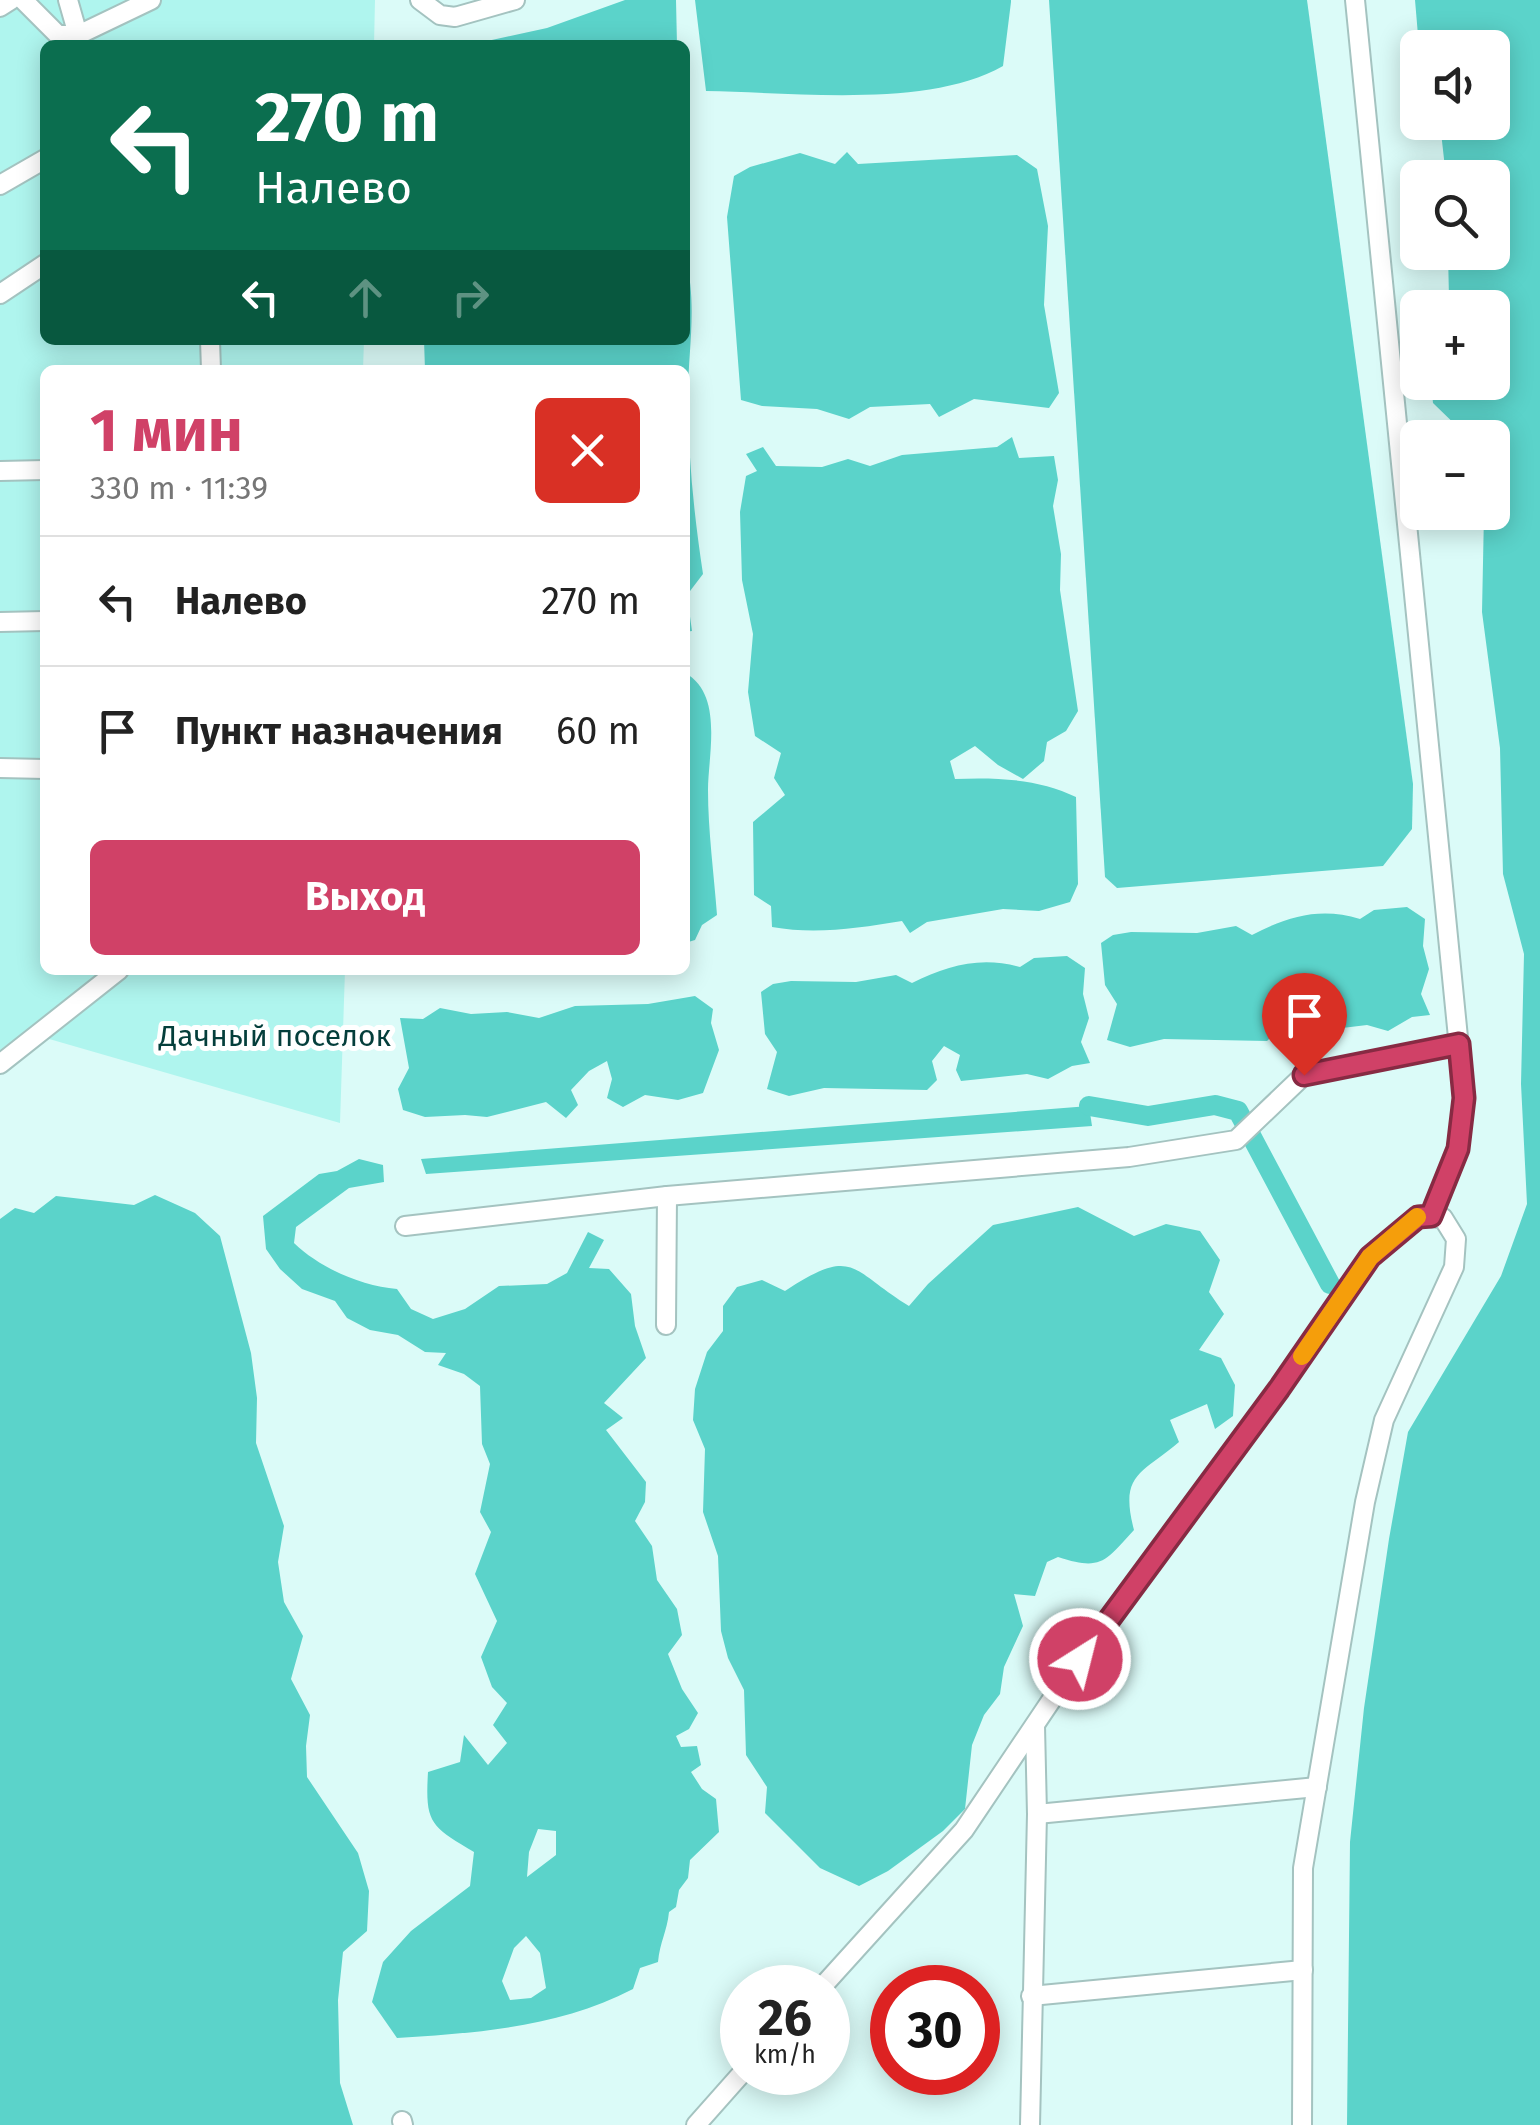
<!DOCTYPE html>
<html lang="ru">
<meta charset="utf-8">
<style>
body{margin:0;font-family:"Fira Sans",sans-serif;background:#f2f2f2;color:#222;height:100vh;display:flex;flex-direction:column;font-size:38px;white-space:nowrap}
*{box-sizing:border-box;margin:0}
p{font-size:32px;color:#767676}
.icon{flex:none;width:55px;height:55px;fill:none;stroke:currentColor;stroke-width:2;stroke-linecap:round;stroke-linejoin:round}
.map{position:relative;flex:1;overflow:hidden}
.details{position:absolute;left:40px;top:365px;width:650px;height:610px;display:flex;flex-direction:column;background:#fff;border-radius:15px;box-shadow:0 5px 25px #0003}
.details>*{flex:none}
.top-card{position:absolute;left:40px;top:40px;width:650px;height:305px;border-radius:15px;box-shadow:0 5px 25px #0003;background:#0b6e4f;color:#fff;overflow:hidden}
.buttons{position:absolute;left:1400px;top:30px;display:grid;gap:20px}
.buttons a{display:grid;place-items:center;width:110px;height:110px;border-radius:15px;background:#fff;box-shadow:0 5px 25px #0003;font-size:50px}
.speed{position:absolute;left:720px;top:1965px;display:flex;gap:20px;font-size:50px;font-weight:700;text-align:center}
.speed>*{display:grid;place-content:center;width:130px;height:130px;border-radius:50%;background:#fff;box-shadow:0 5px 25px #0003;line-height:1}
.speed small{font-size:25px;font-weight:400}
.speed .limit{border:15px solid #d22;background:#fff;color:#111}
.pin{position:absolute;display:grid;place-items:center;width:85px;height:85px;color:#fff;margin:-102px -42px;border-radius:50% 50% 50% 0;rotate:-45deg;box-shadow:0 0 10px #0007}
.pin .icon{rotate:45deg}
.me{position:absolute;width:110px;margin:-55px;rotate:36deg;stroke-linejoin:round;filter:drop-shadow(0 0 8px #0008)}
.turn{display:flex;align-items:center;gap:35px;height:210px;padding:0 50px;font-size:45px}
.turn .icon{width:130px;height:130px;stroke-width:2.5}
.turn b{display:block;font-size:70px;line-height:85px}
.lanes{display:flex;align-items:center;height:95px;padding:0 50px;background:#0003;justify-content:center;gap:50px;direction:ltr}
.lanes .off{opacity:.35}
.round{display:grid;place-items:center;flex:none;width:105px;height:105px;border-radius:15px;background:#f2f2f2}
.head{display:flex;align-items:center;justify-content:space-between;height:170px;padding:0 50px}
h1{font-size:60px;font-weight:700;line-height:75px;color:#d04167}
.action{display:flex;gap:20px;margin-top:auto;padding:20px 50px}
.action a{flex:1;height:115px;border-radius:15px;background:#d04167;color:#fff;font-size:40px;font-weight:700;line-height:115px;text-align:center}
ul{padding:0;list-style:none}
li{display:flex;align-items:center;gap:30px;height:130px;padding:0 50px;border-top:2px solid #e0e0e0}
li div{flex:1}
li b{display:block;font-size:38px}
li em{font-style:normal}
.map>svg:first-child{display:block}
.green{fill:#aff5ee}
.water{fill:#5bd3ca;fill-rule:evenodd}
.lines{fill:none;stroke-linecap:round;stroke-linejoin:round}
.canal{stroke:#5bd3ca;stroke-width:20}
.minor-casing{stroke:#a4c3c0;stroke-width:22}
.minor{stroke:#fff;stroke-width:18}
.route-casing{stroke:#872a43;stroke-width:25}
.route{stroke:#d04167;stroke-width:18}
.slow{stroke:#f59e0b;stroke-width:18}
.labels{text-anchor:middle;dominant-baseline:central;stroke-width:10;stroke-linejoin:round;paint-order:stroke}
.park-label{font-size:30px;fill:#043e3b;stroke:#fff}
</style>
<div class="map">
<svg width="1540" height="2125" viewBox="0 0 1540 2125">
<rect width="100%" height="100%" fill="#dbfbf8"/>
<path class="green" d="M0,0H375L374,45H45V340H364L363,370H45V970H345L340,1123L25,1032L0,1050Z"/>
<g class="water">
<path d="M625,0H676L677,45H469L547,28Z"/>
<path d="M695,0H1011V2L1003,66C928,109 792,92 706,91Z"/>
<path d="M1049,0H1307L1413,784L1412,829L1383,866L1117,888L1105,877Z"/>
<path d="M1415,0H1540V2125H1347L1350,1842L1364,1708L1389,1539L1408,1432L1501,1276L1527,1204L1521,1084L1524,954L1503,874L1500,748L1482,612L1484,513L1492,512V438L1468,437L1433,403L1431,383L1492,382V308L1445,307L1449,298L1448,253L1492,252V178L1446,177L1440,123L1492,122V48L1419,47Z"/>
<path d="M847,152L858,164L1017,155L1037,169L1048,226L1044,305L1059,393L1049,408L974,399L939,417L930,404L870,407L849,419L817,409L762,406L741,400L727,217L734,176L750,167L800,153L835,164Z"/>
<path d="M685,257C698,303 688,350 688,396C688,456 694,515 703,574L687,595L692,631L685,632V370H425L424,340H685Z"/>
<path d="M1012,437L1019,458L1054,456L1058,480L1053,506L1061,554L1060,590L1078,711L1066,731L1047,742L1044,761L1023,779L998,765L975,746L950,761L955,779C995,777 1040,779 1076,797L1078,884L1070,902L1039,911L1003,909L927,922L910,933L902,921C858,928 816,935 772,927L771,906L754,895L753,822L785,795L774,778L781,753L755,736L748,692L753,634L742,580L740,512L746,476L757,471L746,454L763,447L776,466L822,467L848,459L870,466L902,455L997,447Z"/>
<path d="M685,673C724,694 708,755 708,790C708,831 714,874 717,915L702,925L695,940L685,943Z"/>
<path d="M1407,907L1425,919L1423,946L1429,969L1421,994L1430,1015L1412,1017L1388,1031L1367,1025L1301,1033L1296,1022L1300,1006L1284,997L1272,1013L1277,1031L1267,1041L1164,1039L1130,1047L1107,1040L1117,1004L1105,985L1101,943L1113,935L1131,932L1197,933L1236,926L1252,935C1288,916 1321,907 1360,919L1374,910Z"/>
<path d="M1067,956L1085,968L1083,994L1089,1018L1081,1042L1090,1063L1072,1066L1048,1079L1027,1074L961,1081L956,1070L960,1055L944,1046L932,1061L937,1080L927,1090L824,1088L789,1096L767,1089L777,1052L765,1034L761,992L773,984L791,981L856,982L896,975L912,983C948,965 981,956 1020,967L1034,958Z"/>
<path d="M695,996L713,1009L711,1023L719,1050L703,1093L678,1100L645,1095L623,1107L607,1098L612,1079L607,1061L589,1071L571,1090L578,1105L566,1118L546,1102L487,1117L465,1115L425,1117L403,1110L398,1089L409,1068L400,1018L423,1019L440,1008L471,1014L507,1012L539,1018L575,1006L648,1004Z"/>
<path d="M1089,1106L1092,1126L426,1174L421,1159Z"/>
<path d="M359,1159L383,1165L384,1182L349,1188L296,1227L294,1243C320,1268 361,1286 397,1289L411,1309L433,1319L465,1309L499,1286L547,1284L567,1273L588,1232L604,1240L589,1268L609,1269L631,1294L635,1326L646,1358L604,1403L623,1418L606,1430L646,1482L645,1502L635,1521L652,1546L657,1580L677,1609L682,1635L668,1654L682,1689L698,1713L689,1729L676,1736L681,1747L697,1746L701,1765L691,1772L702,1789L716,1799L719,1832L690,1860L688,1878L679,1890L676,1907L669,1912C667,1932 660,1941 658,1962L640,1968L633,1989C560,2027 478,2033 397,2038L372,2002L383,1962L411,1931L470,1886L474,1852C430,1826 425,1823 428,1772L460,1762L464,1735L488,1765L507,1743L493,1725L507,1703L492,1687L481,1657L497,1621L475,1574L491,1532L480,1512L490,1464L482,1444L480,1386L464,1374L438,1365L446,1353L425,1352L398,1335L370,1330L347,1318L335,1301L302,1289L280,1269L266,1249L263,1216L319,1174L337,1171ZM538,1829L556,1831V1855L527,1877L529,1852ZM526,1936L540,1953L546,1988L531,1998L510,2000L502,1981L514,1948Z"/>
<path d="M155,1195L195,1213L220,1236L251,1353L257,1398L256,1443L284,1526L278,1562L284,1602L303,1636L291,1679L310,1715L306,1746L307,1777L358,1853L369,1891L367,1931L343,1952L338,2000L340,2083L353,2125H0V1219L15,1208L34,1213L56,1196L134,1205Z"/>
<path d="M1078,1207L1134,1236L1166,1224L1200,1231L1220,1260L1209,1292L1224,1314L1199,1350L1221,1358L1235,1385L1233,1416L1215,1429L1207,1404L1170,1420L1179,1442C1142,1474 1119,1473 1134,1530C1105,1562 1101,1571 1058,1557L1047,1562L1035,1596L1014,1594L1023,1626L1004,1667L1000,1694L984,1715L972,1745L965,1809L943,1831L888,1871L859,1886L820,1868L765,1813L767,1787L746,1755L744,1690L728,1658L721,1631L718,1556L703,1512L705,1449L693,1420L695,1389L707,1352L723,1331V1306L737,1287L762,1280L785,1291C855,1245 850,1270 909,1306L928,1284L993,1225Z"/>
</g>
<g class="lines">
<path class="canal" d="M1089,1106L1148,1116L1215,1105L1238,1111L1330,1284"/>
<g class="minor-casing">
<g id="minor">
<path d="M23,0L58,35H78L151,0"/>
<path d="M68,0L78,35"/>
<path d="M420,0L440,15L455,17L515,0"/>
<path d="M1355,0L1464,1098L1457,1149L1431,1216"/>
<path d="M0,7L11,0"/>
<path d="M0,185L45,159"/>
<path d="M0,294L45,264"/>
<path d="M210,340L211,370"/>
<path d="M0,471L45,470"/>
<path d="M0,622L45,621"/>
<path d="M0,768L45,769"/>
<path d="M0,1064L119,970"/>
<path d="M405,1226L667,1196L1129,1157L1236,1140L1304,1075L1459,1044"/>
<path d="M666,1325L667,1196"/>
<path d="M1037,1814L1317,1787"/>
<path d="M821,1988L964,1830L1079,1659L1279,1389L1370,1257L1418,1217L1443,1218L1456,1239L1454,1267L1384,1420L1365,1502L1303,1868L1302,2125"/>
<path d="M1031,1996L1303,1970"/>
<path d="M402,2121L403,2125"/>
<path d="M696,2125L743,2072"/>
<path d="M1030,2125L1037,1814L1035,1726"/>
</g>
</g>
<use href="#minor" class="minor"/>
</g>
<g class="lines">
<g class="route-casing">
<path id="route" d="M1080,1659L1279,1389L1370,1257L1418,1217L1431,1216L1458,1149L1464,1098L1459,1044L1304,1075"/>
</g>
<use href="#route" class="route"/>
<path class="slow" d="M1302,1356L1370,1257L1417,1217"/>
</g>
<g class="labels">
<g class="park-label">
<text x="275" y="1036">Дачный поселок</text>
</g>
</g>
</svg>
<div class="buttons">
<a><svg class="icon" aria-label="sound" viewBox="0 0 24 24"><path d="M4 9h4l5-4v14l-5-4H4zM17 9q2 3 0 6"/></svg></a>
<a><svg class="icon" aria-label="search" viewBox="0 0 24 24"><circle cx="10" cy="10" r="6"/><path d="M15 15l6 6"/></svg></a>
<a>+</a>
<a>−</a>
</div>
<div class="speed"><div>26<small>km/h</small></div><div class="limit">30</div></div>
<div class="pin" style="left:1304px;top:1075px;background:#d93025"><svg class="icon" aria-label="arrive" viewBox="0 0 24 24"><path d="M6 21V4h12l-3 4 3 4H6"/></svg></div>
<svg class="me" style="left:1080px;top:1659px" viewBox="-20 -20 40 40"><circle r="17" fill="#d04167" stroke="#fff" stroke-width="3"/><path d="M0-11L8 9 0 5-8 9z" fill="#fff"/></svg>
<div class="top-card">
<div class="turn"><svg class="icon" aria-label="left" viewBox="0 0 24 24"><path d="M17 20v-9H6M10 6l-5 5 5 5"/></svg><div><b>270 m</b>Налево</div></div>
<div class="lanes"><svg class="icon" aria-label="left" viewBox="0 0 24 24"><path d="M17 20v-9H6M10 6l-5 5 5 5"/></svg><svg class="icon off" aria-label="ahead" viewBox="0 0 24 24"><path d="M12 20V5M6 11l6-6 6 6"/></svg><svg class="icon off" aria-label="right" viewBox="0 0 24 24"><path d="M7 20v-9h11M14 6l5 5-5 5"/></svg></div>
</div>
<section class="details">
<div class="head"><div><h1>1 мин</h1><p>330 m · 11:39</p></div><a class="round" style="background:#d93025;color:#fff"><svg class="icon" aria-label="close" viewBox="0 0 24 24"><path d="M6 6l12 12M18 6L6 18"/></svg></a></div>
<ul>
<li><svg class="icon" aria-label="left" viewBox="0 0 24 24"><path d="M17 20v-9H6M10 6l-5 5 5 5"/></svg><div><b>Налево</b></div><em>270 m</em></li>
<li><svg class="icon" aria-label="arrive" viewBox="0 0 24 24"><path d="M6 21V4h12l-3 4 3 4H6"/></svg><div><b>Пункт назначения</b></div><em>60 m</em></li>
</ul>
<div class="action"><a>Выход</a></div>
</section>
</div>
